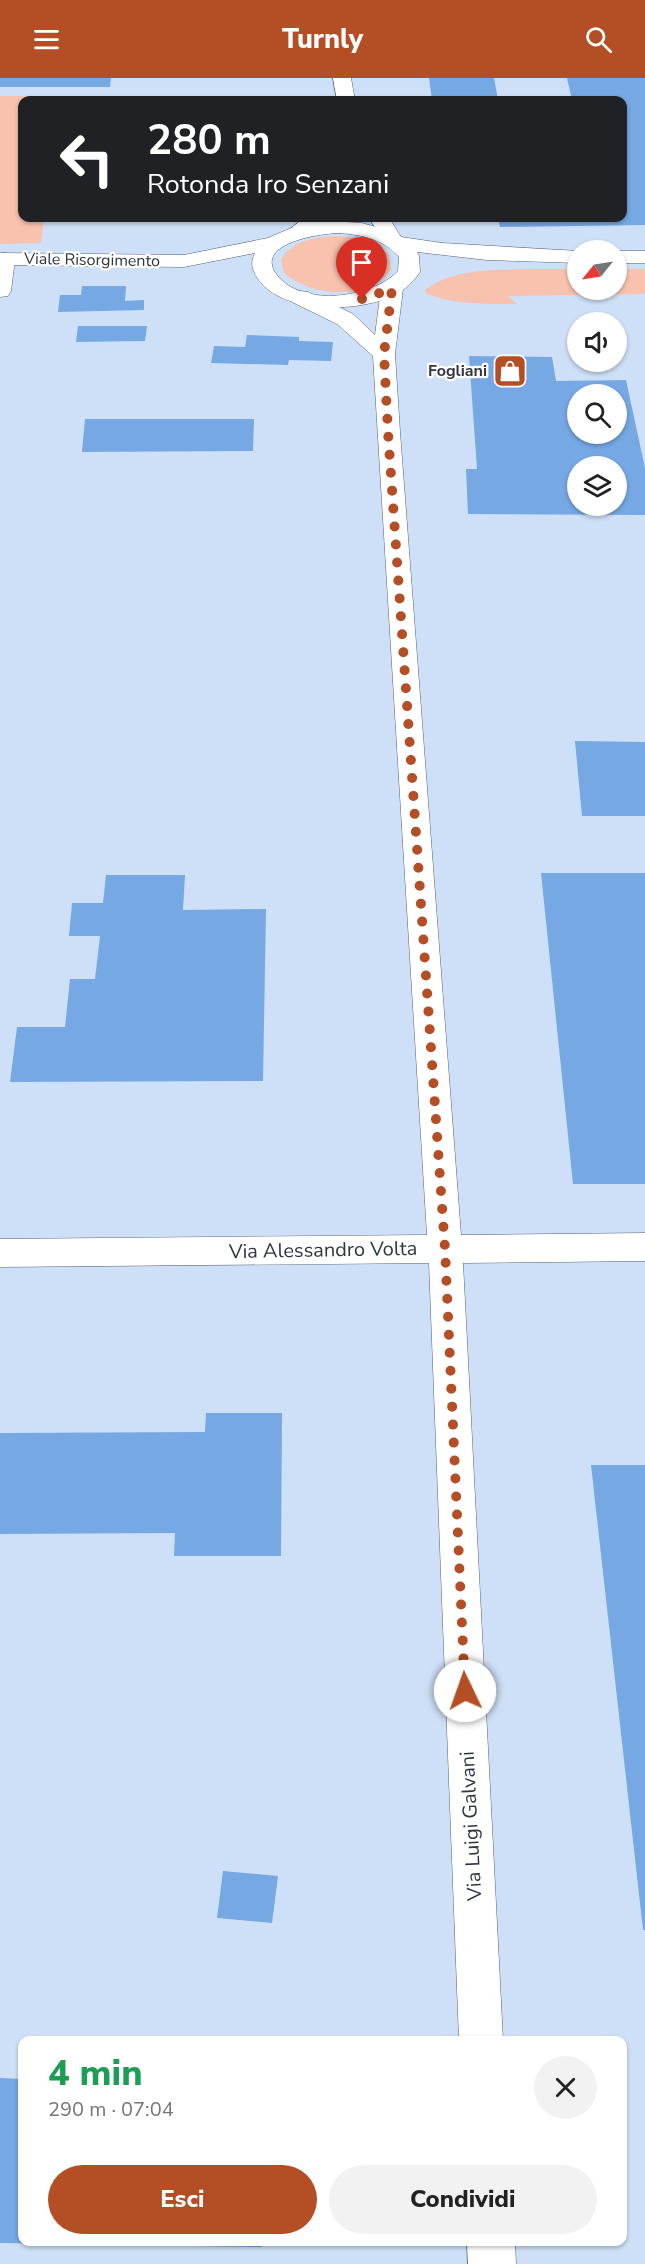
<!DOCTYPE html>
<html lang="it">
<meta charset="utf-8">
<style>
body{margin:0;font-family:"Nunito Sans",sans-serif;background:#f2f2f2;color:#222;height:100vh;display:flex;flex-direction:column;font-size:22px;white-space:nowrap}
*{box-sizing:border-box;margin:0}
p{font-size:20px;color:#767676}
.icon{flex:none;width:33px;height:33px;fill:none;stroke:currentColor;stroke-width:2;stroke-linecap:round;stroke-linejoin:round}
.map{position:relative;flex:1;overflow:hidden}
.drawer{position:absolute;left:18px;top:1958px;width:609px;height:210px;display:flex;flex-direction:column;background:#fff;border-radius:12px;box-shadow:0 2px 4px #0004}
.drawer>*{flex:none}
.banner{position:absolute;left:18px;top:18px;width:609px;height:126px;border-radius:12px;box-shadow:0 2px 4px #0004;background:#202124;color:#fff;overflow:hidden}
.needle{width:39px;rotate:240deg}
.tools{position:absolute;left:567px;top:162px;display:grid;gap:12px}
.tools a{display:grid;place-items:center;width:60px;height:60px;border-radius:50%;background:#fff;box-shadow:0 2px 4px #0004;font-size:30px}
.pin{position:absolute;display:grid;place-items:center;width:51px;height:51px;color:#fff;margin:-62px -26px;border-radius:50% 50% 50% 0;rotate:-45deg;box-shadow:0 0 6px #0007}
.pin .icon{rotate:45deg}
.me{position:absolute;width:66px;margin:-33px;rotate:357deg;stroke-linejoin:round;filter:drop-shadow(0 0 4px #0008)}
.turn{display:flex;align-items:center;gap:21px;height:126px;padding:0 30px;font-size:27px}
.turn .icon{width:78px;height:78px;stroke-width:2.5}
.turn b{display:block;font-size:42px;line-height:51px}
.round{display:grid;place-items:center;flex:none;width:63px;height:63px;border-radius:32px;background:#f2f2f2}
.head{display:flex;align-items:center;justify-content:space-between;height:102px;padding:0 30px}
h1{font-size:36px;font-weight:800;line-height:45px;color:#1e9e55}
.cta{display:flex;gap:12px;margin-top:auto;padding:12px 30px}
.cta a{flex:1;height:69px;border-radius:36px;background:#b44e24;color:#fff;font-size:24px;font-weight:800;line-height:69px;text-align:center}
.cta a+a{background:#f2f2f2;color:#222}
header{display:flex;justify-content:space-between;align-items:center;height:78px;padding:0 30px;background:#b44e24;color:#fff;font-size:27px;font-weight:800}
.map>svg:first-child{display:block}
.green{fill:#f8c2ae}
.building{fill:#76a8e4;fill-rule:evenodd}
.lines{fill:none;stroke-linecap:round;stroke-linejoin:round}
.minor-casing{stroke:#536276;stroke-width:1}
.primary-casing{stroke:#536276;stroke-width:1}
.minor{fill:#fff;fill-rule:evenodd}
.primary{fill:#fff;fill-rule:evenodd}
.route{stroke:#b44e24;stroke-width:10;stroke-dasharray:0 18}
.labels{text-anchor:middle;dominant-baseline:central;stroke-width:4.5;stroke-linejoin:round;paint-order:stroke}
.far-street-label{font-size:16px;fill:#2e363f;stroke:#fff}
.far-poi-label{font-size:16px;font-weight:bold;fill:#2e363f;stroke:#fff;text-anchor:end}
.street-label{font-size:20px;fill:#2e363f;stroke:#fff}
</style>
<header><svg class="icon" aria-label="menu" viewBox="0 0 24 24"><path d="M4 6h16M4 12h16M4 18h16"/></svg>Turnly<svg class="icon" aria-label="search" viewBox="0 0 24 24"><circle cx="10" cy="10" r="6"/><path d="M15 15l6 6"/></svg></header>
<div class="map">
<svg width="645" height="2186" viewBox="0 0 645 2186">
<rect width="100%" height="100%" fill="#cee0f7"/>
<g class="green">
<path d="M0,18H60L59,22H22V140H44L41,165L0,166Z"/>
<path d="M337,158C357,159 374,162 389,177L391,192C368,223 311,219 284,195L281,182C292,162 316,159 337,158Z"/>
<path d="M530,191H577L578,212H616L617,191H645V216L508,218L517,226C485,226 457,227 427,216L425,212C453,190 496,192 530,191Z"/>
</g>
<g class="building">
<path d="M0,0H111L110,9H0Z"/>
<path d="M429,0H494L498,22H432Z"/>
<path d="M567,0H645V147L500,149L498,140H622V22H572Z"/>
<path d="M82,208H126L125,223L144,222V232L58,234L60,217H81Z"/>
<path d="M78,248H147L145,263L76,264Z"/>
<path d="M247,257L299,259V263L333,264L331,283L289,282L288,287L211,285L214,268L245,269Z"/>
<path d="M469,278L552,279L556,303L626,302L645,390V437L468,436L466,391H477ZM578,316H616V356H578ZM578,388H616V428H578Z"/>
<path d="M85,341H254L253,373L82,374Z"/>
<path d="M575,663L645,664V738H582Z"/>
<path d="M541,795H645V1106H573Z"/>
<path d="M106,797H185L183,832L266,831L263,1003L10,1004L17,949H65L70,901H95L100,858H69L72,825H103Z"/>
<path d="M206,1335H282L281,1478H174L175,1455L0,1456V1355L205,1354Z"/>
<path d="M591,1387H645V1852H643Z"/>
<path d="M223,1793L278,1798L272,1845L217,1840Z"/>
<path d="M0,2000L22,2001V2163H262V2169L0,2165Z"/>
</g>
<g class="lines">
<g class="minor-casing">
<g id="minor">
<path d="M333,0H351L355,22H337Z"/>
<path d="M304,140H327C319,152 302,163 288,159L285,155Z"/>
<path d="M369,140H389L403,162L400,166L393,168L386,166Z"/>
<path d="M5,175L12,177L15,181L11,213L8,218L0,219V176Z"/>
<path d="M392,205L400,206L403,211L395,276L400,354L461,1157L645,1155V1183L463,1185L503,1962H459L429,1185L0,1189V1161L427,1157L373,278L337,246L292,224L289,219L292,214L300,213L308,214L353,236L375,257L381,211L384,206Z"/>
<path d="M467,2163H515L516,2186H468Z"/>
</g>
</g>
<g class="primary-casing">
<g id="primary">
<path d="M329,143L362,145L390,153L401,159L442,165L578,173V185L487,182L417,174L419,178L420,194C412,206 401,215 388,220C352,234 283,236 258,201C252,192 250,185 255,175L184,189L0,187V175L184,177L268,160L291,150ZM340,155C363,157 383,161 399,179L398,193C373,220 302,230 277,197C252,165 322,155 340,155Z"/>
<rect x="616" y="173" width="29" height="12"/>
</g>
</g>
<use href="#minor" class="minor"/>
<use href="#primary" class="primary"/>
</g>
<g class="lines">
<path class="route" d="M362,221L392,211L384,276L388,354L445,1171L465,1613"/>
</g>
<defs>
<g id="shop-square" transform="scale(1.725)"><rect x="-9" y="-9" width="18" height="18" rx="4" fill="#b44e24" stroke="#fff"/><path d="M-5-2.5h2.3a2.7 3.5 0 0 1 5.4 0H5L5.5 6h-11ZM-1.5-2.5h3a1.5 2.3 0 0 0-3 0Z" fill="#fff"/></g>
</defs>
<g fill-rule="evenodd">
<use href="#shop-square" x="510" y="293"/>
</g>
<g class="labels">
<g class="far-street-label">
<text transform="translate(92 182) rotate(1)">Viale Risorgimento</text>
</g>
<g class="far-poi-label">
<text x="487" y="293">Fogliani</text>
</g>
<g class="street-label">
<text transform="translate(323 1172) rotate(-1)">Via Alessandro Volta</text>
<text transform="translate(471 1748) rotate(-93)">Via Luigi Galvani</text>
</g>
</g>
</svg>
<div class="tools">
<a><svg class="needle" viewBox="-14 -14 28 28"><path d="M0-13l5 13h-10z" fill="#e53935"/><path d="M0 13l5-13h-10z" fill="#767676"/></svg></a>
<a><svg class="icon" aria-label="sound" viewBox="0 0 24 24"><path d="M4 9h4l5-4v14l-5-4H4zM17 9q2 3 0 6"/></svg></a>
<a><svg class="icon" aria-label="search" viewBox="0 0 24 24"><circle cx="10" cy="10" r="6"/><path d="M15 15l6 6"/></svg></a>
<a><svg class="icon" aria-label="layers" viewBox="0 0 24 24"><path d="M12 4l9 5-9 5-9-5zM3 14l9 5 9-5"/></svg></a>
</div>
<div class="pin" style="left:362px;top:221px;background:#d93025"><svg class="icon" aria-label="arrive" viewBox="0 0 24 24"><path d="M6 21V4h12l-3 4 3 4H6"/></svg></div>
<svg class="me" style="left:465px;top:1613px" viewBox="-20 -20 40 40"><circle r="19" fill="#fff"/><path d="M0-13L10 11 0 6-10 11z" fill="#b44e24"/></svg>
<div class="banner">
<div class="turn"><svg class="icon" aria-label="left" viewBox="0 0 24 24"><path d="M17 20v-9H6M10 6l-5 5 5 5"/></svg><div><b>280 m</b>Rotonda Iro Senzani</div></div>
</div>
<section class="drawer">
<div class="head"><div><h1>4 min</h1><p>290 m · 07:04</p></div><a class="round"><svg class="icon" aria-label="close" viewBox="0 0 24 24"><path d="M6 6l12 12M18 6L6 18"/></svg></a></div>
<div class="cta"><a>Esci</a><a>Condividi</a></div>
</section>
</div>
